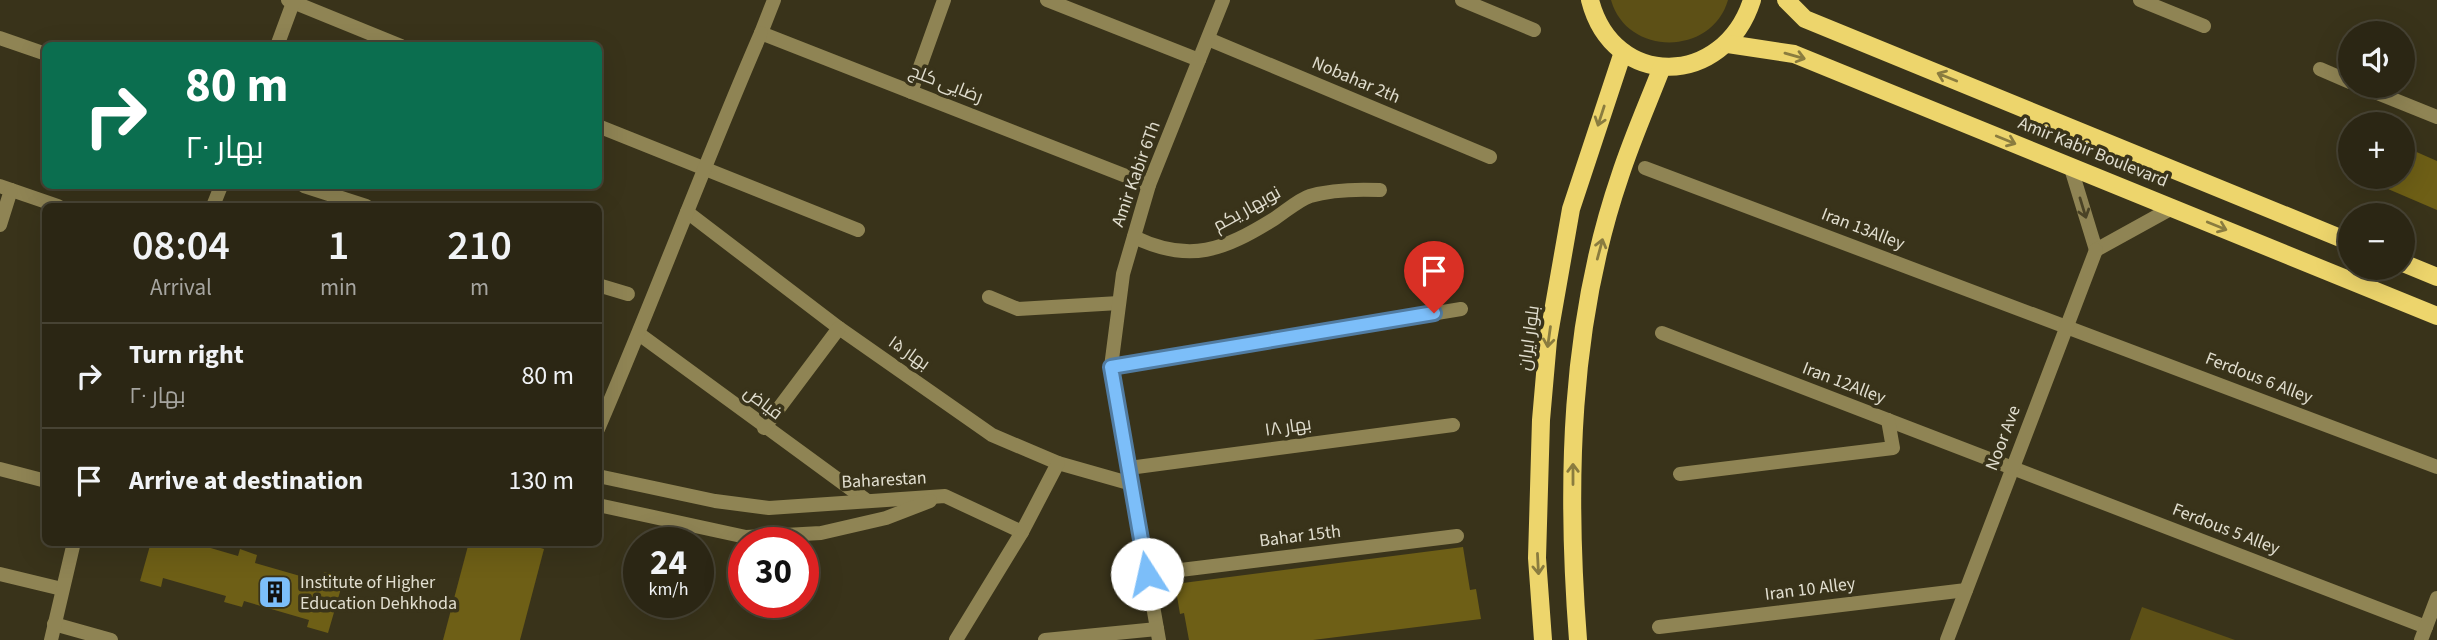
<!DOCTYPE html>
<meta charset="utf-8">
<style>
body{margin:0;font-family:"Source Sans 3",Cairo,sans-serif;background:#373222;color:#f1f3f6;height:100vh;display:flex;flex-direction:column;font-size:26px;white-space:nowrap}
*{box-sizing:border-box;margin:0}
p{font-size:23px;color:#a6a5a0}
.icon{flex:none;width:38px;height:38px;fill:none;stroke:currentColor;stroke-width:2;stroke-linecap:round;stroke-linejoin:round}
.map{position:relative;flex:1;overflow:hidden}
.panel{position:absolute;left:42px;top:203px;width:560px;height:343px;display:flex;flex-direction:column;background:#2b2614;border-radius:10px;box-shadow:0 7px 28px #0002,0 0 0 2px #474334}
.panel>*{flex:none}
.banner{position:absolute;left:42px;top:42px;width:560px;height:147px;border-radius:10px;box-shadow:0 7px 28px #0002,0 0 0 2px #474334;background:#0b6e4f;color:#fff;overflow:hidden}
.tools{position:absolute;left:2338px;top:21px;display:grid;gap:14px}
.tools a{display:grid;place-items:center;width:77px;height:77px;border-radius:50%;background:#2b2614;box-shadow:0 7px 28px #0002,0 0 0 2px #474334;font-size:35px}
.speed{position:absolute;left:623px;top:527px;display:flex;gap:14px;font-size:35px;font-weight:700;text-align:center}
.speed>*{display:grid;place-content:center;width:91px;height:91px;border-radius:50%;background:#2b2614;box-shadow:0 7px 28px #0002,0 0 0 2px #474334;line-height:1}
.speed small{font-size:18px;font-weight:400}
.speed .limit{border:10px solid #d22;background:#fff;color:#111}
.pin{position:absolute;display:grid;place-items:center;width:60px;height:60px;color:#fff;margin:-72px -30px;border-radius:50% 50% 50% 0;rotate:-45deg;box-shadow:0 0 7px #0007}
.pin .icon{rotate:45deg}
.me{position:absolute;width:77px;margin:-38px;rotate:350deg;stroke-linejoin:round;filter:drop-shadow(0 0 5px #0008)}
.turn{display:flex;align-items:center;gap:24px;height:147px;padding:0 28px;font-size:32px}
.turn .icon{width:91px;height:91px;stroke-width:2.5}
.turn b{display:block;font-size:49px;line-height:60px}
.eta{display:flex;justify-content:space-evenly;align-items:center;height:119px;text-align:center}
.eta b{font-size:42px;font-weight:600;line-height:49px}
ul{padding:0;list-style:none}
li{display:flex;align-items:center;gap:21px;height:105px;padding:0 28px;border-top:2px solid #474334}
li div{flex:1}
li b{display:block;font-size:26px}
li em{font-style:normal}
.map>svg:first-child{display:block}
.green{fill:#5d5016}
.building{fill:#6e5f16}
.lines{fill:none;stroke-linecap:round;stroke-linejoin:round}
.minor{stroke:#8f8454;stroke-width:14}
.tertiary{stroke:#8f8454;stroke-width:14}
.primary{stroke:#edd56c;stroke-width:18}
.oneway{stroke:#8a7c3f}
.oneway2{stroke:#4a4326}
.route-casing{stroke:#517ca2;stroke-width:18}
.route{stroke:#7cbef9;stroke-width:12}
.labels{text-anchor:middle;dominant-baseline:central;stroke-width:7;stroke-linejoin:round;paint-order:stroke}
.street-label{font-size:18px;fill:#e1decf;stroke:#39331a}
.poi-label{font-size:18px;fill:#e1decf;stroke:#39331a;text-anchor:start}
</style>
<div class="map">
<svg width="2437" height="640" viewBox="0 0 2437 640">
<rect width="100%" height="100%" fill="#39331a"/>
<g class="green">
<path d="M1611,0H1728C1712,56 1627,57 1611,0Z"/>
<path d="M2142,607L2235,640H2130Z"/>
</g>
<g class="building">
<path d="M2403,146L2437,161V210L2360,177H2403Z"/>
<path d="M151,542H190L238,556L240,549L257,555L255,563L321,582L324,572L344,578L328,633L307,627L309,620L244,601L242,607L224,602L226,596L163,578L161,587L140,581Z"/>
<path d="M469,542H521L544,549L520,640H443Z"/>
<path d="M1463,547L1470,590L1476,589L1481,619L1313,640H1189L1184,613L1180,614L1175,584Z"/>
</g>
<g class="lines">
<g class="minor">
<path d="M288,0L401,46"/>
<path d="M774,0L761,33L1149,185"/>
<path d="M1047,0L1199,60"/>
<path d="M1462,0L1534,30"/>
<path d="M2140,0L2204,26"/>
<path d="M0,38L46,54"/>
<path d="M1208,39L1490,157"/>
<path d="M2320,69L2350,82"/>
<path d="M2360,86L2437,117"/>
<path d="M911,92L944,0"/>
<path d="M598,126L858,230"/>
<path d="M2070,165L2096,250"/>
<path d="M1645,168L2437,467"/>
<path d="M0,186L58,206"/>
<path d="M304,186L366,206"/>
<path d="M687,212L839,328L992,435L1058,463L1132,484"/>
<path d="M0,225L11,190"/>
<path d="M1134,237C1190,264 1224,250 1274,219C1285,212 1298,200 1310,196C1333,189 1357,189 1380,190"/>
<path d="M2096,250L2172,208"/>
<path d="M598,285L628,294"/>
<path d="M989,297L1018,309L1119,303"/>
<path d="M1662,333L2426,627"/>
<path d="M639,334L866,500"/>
<path d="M1111,367L1461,309"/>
<path d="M764,428L839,328"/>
<path d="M598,429C655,297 704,164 761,33"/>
<path d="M1129,468L1453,425"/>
<path d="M0,469L46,481"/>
<path d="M1680,474L1893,448L1888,420"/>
<path d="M598,476L715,501L769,508L945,496L1022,532"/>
<path d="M598,505L746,537L821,533L886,518L930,501"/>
<path d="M0,574L62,589"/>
<path d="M1148,574L1457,536"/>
<path d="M54,624L111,640"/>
<path d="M1659,627L1966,590"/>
<path d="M956,640L1022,532L1058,463"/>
<path d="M1045,640L1157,629"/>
<path d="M1159,640L1111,367L1123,274L1149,185L1223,0"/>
<path d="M1947,640L2096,250"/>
</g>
<g class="tertiary">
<path d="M277,46L294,0"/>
<path d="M213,206L221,186"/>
<path d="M51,640L74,542"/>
<path d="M2421,640L2437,598"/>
</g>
<g class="primary">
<path d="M1590,0C1613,90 1724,88 1752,0"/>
<path d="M1786,0L1805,19L2350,242"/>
<path d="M1728,44L1794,54L2437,316"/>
<path d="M2403,263L2437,277"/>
<path d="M1543,640L1537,558L1541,420L1548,340L1571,209L1623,52"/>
<path d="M1578,640C1566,485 1569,325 1620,176C1632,139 1648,103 1662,67"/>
</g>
</g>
<defs><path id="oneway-shaft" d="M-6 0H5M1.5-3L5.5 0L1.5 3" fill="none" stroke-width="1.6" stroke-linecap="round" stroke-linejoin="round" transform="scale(1.75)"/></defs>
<g class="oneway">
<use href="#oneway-shaft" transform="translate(1795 56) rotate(16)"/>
<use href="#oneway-shaft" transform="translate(1947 77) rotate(-158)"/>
<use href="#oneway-shaft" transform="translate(1601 116) rotate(108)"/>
<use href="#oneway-shaft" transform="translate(2006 140) rotate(22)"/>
<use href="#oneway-shaft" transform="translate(2217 226) rotate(22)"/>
<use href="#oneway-shaft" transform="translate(1600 249) rotate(-75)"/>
<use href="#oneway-shaft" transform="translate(1549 337) rotate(98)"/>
<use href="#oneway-shaft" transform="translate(1573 474) rotate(-90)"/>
<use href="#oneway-shaft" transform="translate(1538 564) rotate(87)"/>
</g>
<use class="oneway2" href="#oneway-shaft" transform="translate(2083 208) rotate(73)"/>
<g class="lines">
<g class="route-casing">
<path id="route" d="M1147,574L1111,367L1434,313"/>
</g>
<use href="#route" class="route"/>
</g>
<defs>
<g id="building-square" transform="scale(1.75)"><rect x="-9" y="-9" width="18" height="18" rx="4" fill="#7cbef9" stroke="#39331a"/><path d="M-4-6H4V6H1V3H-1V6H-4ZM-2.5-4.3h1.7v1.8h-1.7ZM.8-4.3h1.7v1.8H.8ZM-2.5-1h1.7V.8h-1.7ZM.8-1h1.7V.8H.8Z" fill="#111"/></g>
</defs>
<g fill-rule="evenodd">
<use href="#building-square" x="275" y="592"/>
</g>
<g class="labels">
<g class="street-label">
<text transform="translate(1356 80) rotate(23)">Nobahar 2th</text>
<text transform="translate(946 84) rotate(21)">رضایی کلج</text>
<text transform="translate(2093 152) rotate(22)">Amir Kabir Boulevard</text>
<text transform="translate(1136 174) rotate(-70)">Amir Kabir 6Th</text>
<text transform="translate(1247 209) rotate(-29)">نوبهار یکم</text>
<text transform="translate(1863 229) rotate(21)">Iran 13Alley</text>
<text transform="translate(1529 338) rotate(-82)">بلوار ایران</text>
<text transform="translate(909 353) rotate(35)">بهار ۱۵</text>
<text transform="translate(2259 378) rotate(21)">Ferdous 6 Alley</text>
<text transform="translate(1844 383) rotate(21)">Iran 12Alley</text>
<text transform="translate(763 403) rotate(37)">فیاض</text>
<text transform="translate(1288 427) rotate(-8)">بهار ۱۸</text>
<text transform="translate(2003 438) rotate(-69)">Noor Ave</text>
<text transform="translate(884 480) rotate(-3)">Baharestan</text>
<text transform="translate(2226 529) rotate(21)">Ferdous 5 Alley</text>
<text transform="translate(1300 536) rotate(-7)">Bahar 15th</text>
<text transform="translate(1810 589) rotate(-7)">Iran 10 Alley</text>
</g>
<g class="poi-label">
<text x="300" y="582">Institute of Higher<tspan x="300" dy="21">Education Dehkhoda</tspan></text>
</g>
</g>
</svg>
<div class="tools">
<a><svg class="icon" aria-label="sound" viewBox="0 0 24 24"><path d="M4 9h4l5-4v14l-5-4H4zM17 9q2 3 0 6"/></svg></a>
<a>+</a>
<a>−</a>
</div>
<div class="speed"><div>24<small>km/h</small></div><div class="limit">30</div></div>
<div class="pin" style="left:1434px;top:313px;background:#d93025"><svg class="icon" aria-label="arrive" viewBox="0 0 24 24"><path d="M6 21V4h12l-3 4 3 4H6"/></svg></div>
<svg class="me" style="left:1147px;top:574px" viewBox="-20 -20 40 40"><circle r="19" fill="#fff"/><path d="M0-13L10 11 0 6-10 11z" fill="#7cbef9"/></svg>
<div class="banner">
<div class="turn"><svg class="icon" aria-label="right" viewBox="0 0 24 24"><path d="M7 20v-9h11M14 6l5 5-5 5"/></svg><div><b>80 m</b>بهار ۲۰</div></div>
</div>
<section class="panel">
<div class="eta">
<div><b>08:04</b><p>Arrival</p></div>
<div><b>1</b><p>min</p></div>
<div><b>210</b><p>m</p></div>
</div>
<ul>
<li><svg class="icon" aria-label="right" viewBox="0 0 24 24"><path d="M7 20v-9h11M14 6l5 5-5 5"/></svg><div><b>Turn right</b><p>بهار ۲۰</p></div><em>80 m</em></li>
<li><svg class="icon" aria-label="arrive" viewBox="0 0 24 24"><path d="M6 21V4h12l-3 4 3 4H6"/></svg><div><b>Arrive at destination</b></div><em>130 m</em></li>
</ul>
</section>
</div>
